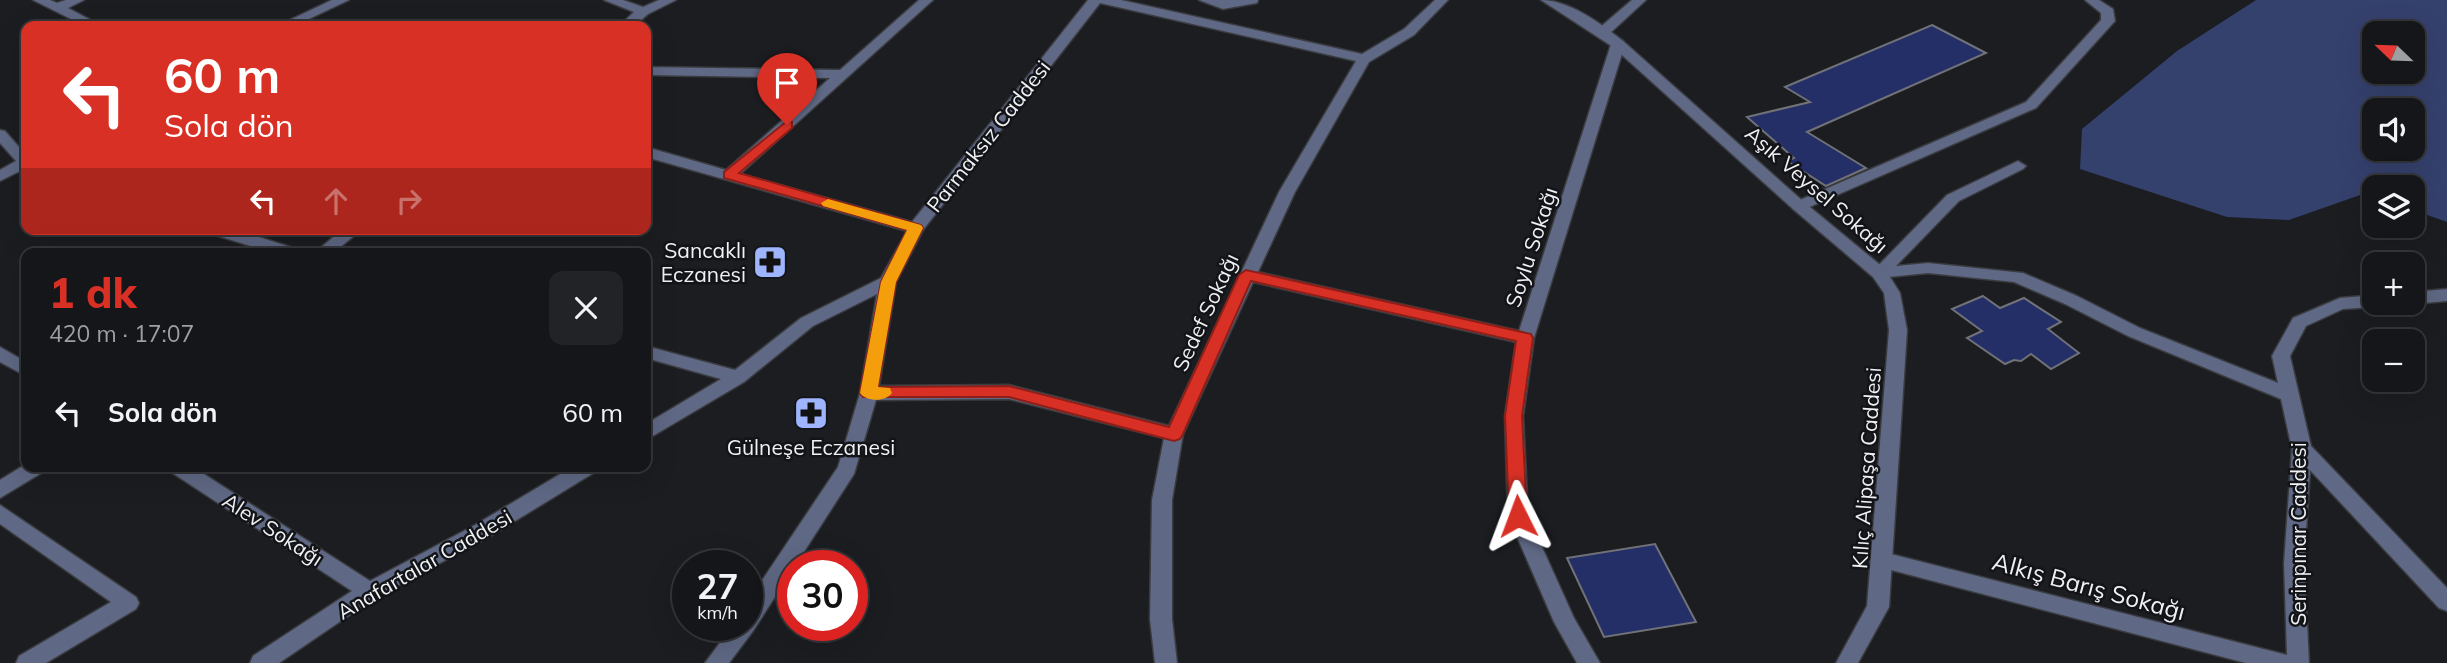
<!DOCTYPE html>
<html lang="tr">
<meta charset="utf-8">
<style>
body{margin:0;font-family:Mulish,sans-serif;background:#212326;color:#f1f3f6;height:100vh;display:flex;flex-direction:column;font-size:26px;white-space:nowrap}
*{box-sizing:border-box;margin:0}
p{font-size:23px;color:#9d9fa2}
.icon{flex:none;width:38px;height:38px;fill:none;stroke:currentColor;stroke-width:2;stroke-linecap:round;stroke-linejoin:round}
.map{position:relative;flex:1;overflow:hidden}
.sheet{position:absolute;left:21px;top:248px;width:630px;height:224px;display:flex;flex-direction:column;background:#141619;border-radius:14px;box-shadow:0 7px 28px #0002,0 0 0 2px #333538}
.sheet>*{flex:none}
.hud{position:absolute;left:21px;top:21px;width:630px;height:214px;border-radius:14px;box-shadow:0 7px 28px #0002,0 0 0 2px #333538;background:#d93025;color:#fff;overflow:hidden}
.needle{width:46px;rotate:293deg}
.buttons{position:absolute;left:2362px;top:21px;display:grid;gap:14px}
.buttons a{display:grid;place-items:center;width:63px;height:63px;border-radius:14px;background:#141619;box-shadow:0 7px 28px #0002,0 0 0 2px #333538;font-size:35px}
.speed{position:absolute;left:672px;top:550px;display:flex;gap:14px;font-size:35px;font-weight:700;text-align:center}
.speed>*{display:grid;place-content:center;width:91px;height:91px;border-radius:50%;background:#141619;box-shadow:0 7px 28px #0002,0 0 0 2px #333538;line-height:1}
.speed small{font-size:18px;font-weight:400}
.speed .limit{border:10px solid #d22;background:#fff;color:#111}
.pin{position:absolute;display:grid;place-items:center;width:60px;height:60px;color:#fff;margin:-72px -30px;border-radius:50% 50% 50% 0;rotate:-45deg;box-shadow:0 0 7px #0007}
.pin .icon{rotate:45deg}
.me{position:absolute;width:77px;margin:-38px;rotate:357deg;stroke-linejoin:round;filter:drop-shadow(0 0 5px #0008)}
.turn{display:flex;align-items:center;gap:24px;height:147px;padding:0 28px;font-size:32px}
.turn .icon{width:91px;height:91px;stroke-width:2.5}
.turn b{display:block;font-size:49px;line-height:60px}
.lanes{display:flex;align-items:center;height:66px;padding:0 28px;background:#0003;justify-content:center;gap:35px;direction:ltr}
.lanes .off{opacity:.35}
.round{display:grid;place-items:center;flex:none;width:74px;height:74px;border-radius:14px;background:#212326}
.overview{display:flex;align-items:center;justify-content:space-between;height:119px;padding:0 28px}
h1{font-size:42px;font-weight:800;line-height:52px;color:#d93025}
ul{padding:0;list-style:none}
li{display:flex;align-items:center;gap:21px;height:91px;padding:0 28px}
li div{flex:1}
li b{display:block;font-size:26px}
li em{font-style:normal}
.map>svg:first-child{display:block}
.green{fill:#35416d;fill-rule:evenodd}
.building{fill:#242f68;stroke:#707277;stroke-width:2}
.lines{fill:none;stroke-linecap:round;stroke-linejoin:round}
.minor-casing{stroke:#393b3f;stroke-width:3}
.tertiary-casing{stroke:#393b3f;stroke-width:3}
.minor{fill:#5f6884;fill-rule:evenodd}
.tertiary{fill:#5f6884;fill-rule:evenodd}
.route{fill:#d93025;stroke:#8d1f18;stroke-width:2}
.slow{fill:#f59e0b}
.labels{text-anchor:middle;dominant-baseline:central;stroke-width:5;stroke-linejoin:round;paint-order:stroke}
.street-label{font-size:21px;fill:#f0f1f4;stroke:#121418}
.poi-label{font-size:21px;fill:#f0f1f4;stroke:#121418;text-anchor:end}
.near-street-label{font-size:24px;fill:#f0f1f4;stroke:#121418}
</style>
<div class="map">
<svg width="2447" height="663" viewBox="0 0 2447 663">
<rect width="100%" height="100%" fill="#1b1d21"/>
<path class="green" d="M2256,0H2447V222L2413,210V187H2375V198L2363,194L2289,220L2227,217L2080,169L2082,129L2177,51ZM2375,33H2413V72H2375ZM2413,110V149H2375V110Z"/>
<g class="building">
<path d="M1932,25L1986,53L1807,132L1866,168L1826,186L1787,161L1794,158L1747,117L1810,102L1785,87Z"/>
<path d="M1983,296L2000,308L2024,298L2061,322L2048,329L2079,353L2051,369L2031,354L2021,361L2014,360L2005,364L1967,338L1982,331L1952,309Z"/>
<path d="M1655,544L1696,622L1604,637L1567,558Z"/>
</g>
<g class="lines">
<g class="minor-casing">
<g id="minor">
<path d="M33,0H50L57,3L66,0H84L68,8L102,26H85Z"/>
<path d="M332,0H349L294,26H277Z"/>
<path d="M604,0H623L643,7L659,0H676L648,14L634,26H619L634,12Z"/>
<path d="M919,0H933L740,174L912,222L1088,0H1121L1362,54L1404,29L1435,0H1448L1414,35L1369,62L1295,192L1258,272L1519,331L1611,44L1618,40L1623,41L1625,44L1534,338L1523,416L1528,516L1574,618L1600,663H1577L1554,622L1508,516L1505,416L1516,342L1253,282L1183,434L1172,500V619L1177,663H1155L1150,619L1152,500L1164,438L1009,399L876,400L854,474L753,631L729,663H705L733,625H747V603L838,467L860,393L877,294L813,326L744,382L646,440V424L721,379L646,358V346L735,370L801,318L881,278L907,231L646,157V147L726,170L830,78L646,75V67L840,70ZM1100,3L1356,61L1279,192L1169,426L1009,385L879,386L896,282L923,230Z"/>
<path d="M1199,0H1258L1257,3L1223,9Z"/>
<path d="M1632,0H1646L1608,35H1598V29Z"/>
<path d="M2085,0H2099L2113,9L2115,21L2036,108L1805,209H1793L1791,206L1793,203L2026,102L2101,20V13Z"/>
<path d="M0,130L5,131L26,155V168L0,181V170L16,161L0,143Z"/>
<path d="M2018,161L2026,166L2023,169L1959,201L1896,266L1928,263L2023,273L2077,296L2140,328L2278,383L2272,356L2293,318L2340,298L2375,295V303H2382L2375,307L2343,309L2306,326L2290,356L2311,446L2447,588V611L2439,608L2310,470L2304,563L2309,663H2246L1876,566L1873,560L1876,554L1883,552L2287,655L2284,563L2292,449L2281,399L2128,336L2065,304L2014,282L1928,273L1879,278L1871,273L1947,195Z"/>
<path d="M207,229H233L300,250L302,254H276L209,233Z"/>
<path d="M343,229H362L332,254H313Z"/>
<path d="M2447,289V301L2413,304L2410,303H2413V292Z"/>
<path d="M0,347L26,362V376L0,362Z"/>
<path d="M26,464V467H46L43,472L0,498V480Z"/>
<path d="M168,467H193L370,581L475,525L572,467H598L595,472L489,537L376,597L279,663H250L253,656L352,591L171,472Z"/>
<path d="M0,505L136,597L139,603L136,609L46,663H16L19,656L111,602L0,524Z"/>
</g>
</g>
<g class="tertiary-casing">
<path id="tertiary" d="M1541,0C1569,0 1600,23 1623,41L1805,203L1885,269L1900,293L1907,330L1889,607L1858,663H1836L1867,606L1889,330L1884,293L1873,277L1793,209L1613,47Z"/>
</g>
<use href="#minor" class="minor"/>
<use href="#tertiary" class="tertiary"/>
</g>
<path class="route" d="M787,121L792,122V128L739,173L921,225L923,228L896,282L878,387L1009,386L1169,427L1239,275L1246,270L1531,334L1533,338L1522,416L1527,516L1525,521H1512L1509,516L1505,416L1516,341L1251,281L1183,434L1180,439L1174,441L1009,397H863L860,393L881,282L907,230L724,178V172Z"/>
<path class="slow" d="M828,199L921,225L923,228L896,282L878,387L890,388L892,393C886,402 866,402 860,393L881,282L907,230L823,206L821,203Z"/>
<defs>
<g id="pharmacy-square" transform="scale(1.75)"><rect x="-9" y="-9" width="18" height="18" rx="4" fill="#9eb4fd" stroke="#121418"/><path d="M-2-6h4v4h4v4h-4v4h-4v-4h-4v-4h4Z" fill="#111"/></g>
</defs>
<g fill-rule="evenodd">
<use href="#pharmacy-square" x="770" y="262"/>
<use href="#pharmacy-square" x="811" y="413"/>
</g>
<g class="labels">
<g class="street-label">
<text transform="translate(988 136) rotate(-52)">Parmaksız Caddesi</text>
<text transform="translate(1817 189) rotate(41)">Aşık Veysel Sokağı</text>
<text transform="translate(1531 247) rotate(-72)">Soylu Sokağı</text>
<text transform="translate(1205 312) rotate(-65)">Sedef Sokağı</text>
<text transform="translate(1866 468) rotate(-86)">Kılıç Alipaşa Caddesi</text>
<text transform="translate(273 529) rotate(33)">Alev Sokağı</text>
<text transform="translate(2298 534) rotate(-90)">Serinpınar Caddesi</text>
<text transform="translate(424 564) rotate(-30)">Anafartalar Caddesi</text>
</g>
<g class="poi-label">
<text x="746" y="250">Sancaklı<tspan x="746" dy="24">Eczanesi</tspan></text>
<text x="811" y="447" text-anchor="middle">Gülneşe Eczanesi</text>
</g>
<g class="near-street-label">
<text transform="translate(2089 586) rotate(15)">Alkış Barış Sokağı</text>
</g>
</g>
</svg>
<div class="buttons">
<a><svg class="needle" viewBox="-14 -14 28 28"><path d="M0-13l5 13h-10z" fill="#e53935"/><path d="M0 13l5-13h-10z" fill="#9d9fa2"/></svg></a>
<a><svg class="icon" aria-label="sound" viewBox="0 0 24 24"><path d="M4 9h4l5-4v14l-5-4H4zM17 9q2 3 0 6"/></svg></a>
<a><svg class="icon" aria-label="layers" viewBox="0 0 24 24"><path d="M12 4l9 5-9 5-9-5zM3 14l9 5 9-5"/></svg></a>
<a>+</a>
<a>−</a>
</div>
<div class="speed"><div>27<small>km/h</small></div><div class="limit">30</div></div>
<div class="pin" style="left:787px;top:125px;background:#d93025"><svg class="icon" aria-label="arrive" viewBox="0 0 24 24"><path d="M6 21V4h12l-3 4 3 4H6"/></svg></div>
<svg class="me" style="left:1518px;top:516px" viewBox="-20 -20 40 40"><path d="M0-17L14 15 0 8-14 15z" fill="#d93025" stroke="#fff" stroke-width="4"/></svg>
<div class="hud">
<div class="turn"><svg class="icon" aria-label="left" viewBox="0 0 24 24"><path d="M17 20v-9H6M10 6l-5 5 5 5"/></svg><div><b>60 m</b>Sola dön</div></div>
<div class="lanes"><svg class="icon" aria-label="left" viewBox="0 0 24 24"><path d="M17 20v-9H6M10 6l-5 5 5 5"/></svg><svg class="icon off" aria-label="ahead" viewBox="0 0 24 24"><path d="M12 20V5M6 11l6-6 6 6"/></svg><svg class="icon off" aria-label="right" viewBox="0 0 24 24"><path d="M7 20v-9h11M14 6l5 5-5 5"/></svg></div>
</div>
<section class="sheet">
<div class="overview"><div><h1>1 dk</h1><p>420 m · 17:07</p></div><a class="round"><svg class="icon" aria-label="close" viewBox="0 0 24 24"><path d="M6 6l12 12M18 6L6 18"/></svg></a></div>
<ul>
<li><svg class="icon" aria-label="left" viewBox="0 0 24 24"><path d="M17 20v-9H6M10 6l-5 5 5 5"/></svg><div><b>Sola dön</b></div><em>60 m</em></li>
</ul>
</section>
</div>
